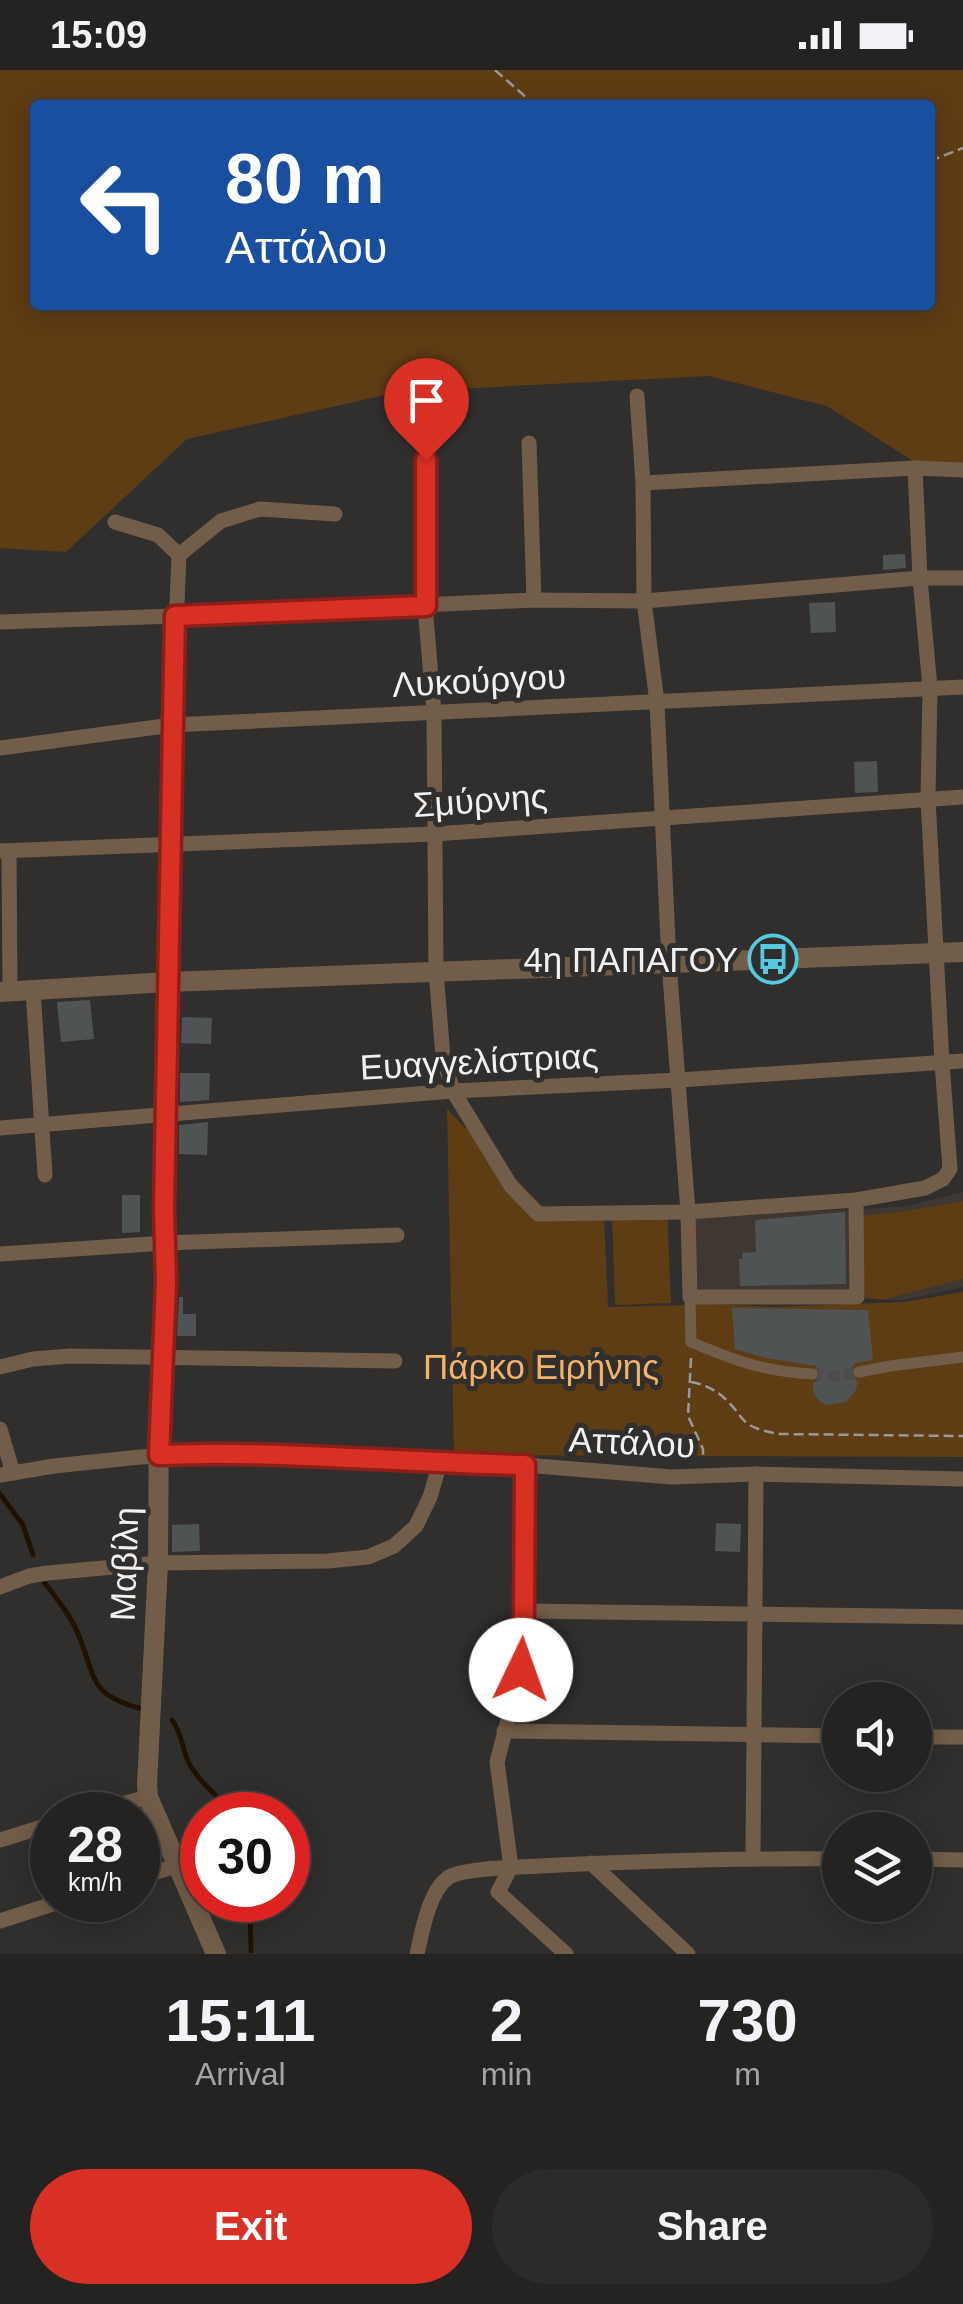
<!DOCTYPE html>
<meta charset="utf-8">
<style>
body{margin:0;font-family:Helvetica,sans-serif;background:#2d2b2a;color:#f1f3f6;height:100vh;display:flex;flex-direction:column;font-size:38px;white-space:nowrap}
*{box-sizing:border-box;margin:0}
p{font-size:32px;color:#a3a4a5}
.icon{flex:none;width:55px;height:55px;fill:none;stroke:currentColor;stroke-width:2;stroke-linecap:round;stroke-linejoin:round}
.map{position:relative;height:1884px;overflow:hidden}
.sheet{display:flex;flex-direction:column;background:#252322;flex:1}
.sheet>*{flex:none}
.top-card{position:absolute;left:30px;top:30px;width:905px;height:210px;border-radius:10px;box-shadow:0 5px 25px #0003,0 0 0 2px #424040;background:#1a4fa0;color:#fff;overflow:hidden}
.buttons{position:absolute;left:822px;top:1612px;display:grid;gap:20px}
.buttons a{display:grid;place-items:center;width:110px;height:110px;border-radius:50%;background:#252322;box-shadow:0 5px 25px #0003,0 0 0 2px #424040;font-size:50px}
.speed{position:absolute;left:30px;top:1722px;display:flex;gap:20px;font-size:50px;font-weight:700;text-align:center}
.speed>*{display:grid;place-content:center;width:130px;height:130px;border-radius:50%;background:#252322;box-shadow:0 5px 25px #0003,0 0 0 2px #424040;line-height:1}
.speed small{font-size:25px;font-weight:400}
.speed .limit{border:15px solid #d22;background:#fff;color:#111}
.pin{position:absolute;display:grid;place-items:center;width:85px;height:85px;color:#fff;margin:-102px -42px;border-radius:50% 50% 50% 0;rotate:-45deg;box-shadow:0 0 10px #0007}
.pin .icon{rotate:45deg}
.me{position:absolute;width:110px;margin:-55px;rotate:3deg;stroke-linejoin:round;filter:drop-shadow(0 0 8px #0008)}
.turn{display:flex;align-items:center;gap:35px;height:210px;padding:0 30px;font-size:45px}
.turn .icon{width:130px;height:130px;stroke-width:2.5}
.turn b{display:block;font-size:70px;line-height:85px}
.eta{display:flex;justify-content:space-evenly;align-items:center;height:170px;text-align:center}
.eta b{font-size:60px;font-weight:700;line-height:70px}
.cta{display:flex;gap:20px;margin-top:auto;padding:20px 30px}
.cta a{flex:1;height:115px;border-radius:60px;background:#d93025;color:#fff;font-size:40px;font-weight:700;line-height:115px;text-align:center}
.cta a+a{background:#2d2b2a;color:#f1f3f6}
.status{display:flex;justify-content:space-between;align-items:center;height:70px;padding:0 50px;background:#252322;direction:ltr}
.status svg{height:28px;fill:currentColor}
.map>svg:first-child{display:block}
.built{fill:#3f3832}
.green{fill:#5e3c14;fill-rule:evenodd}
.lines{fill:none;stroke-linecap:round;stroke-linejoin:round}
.stream{stroke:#201203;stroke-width:5}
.building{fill:#505354}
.pedestrian-tunnel{stroke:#4e4c4a;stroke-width:11;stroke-dasharray:11 5.5;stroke-linecap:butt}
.path{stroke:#9b9997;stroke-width:2.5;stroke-dasharray:10 5;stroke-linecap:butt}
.pedestrian{stroke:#715d49;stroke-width:11}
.minor{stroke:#715d49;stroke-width:15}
.tertiary{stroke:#715d49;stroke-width:20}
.route-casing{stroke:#8d1f18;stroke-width:25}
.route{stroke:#d93025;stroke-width:18}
.labels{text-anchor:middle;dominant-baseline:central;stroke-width:10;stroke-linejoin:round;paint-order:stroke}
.street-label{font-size:35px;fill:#f3f1f0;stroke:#312f2d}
.poi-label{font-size:35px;fill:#f3f1f0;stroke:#312f2d;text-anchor:end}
.park-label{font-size:35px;fill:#f5b269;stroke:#312f2d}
</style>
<div class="status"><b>15:09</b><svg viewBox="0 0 49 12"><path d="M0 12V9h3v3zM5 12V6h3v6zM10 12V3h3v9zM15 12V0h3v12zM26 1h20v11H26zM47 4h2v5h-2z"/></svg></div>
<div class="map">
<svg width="963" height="1884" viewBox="0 0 963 1884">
<rect width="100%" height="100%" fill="#312f2d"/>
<path class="built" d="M963,1122V1217L904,1230L697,1226L694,1144L852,1140L907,1136Z"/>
<g class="green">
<path d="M0,0H963V393L913,391L827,336L709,306L399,322L187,369L66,482L0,478ZM35,35H930V235H35Z"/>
<path d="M447,1039L549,1143L604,1142L608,1237L691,1235V1233L773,1237L904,1232L963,1222V1387L454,1385Z"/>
<path d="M963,1131V1209L882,1230L865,1227L861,1146L907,1141Z"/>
<path d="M667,1137L671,1233L615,1235L612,1142Z"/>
</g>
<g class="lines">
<g class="stream">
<path d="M0,1424L23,1455L33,1485"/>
<path d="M44,1512C57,1529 71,1546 79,1566C97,1611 89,1624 142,1639"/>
<path d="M172,1650C182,1662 182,1681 190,1695C201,1714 220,1728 233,1745"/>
<path d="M250,1830L251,1881"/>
</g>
</g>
<g class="building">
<path d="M905,484L906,498L883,500V485Z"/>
<path d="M835,532L836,562L811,563L809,533Z"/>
<path d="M877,691L878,722L855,723L854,692Z"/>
<path d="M90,930L94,969L61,972L57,932Z"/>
<path d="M182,947L212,948L211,974L181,973Z"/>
<path d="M180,1003H210L209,1030L180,1032Z"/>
<path d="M208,1052L207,1085L179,1084V1055Z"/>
<path d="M122,1125H140V1162L122,1163Z"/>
<path d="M845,1142L846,1214L740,1216L739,1189H743L742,1183L756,1182L755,1150Z"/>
<path d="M179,1227H183V1244H196V1266H177Z"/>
<path d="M732,1238L868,1240L873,1290L856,1293L851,1298V1307L858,1311L856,1320L846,1332L827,1335L819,1331L813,1322V1313L819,1310L821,1306L816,1296L766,1288L735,1279Z"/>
<path d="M716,1453L741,1454L740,1482L715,1481Z"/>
<path d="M199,1454L200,1481L172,1482V1455Z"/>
</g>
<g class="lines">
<path class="pedestrian-tunnel" d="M812,1304L835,1306L859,1302"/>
<g class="path">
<path d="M495,0L527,28L539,35"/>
<path d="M930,91L963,78"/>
<path d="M691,1288L688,1346L703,1379V1387"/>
<path d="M691,1312C708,1315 721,1323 732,1336C738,1342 741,1349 748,1354C757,1360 769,1362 779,1364L963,1366"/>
</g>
<g class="pedestrian">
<path d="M690,1227L691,1272C736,1291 762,1301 812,1304"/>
<path d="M859,1302L890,1296L963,1287"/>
</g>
<g class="minor">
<path d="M637,326L643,413L644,531L657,632L669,893L688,1142L690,1227H857L856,1130"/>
<path d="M426,354L425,536L434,642L436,902L443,987L453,1021L511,1116L538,1144L688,1142L856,1130L925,1118L943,1109L950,1099L942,993L928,729L930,618L920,508L915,398"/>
<path d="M529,373L534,530"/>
<path d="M643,413L915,398L963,400"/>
<path d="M115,452L158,465L179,485"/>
<path d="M0,552L175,546L534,530L644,531L920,508H963"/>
<path d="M0,678L172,655L963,617"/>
<path d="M0,781L434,764L963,727"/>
<path d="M9,781L10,921"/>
<path d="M168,912L172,655L179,485L221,451L260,439L335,444"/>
<path d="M33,920L45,1105"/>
<path d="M0,1058L453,1021L679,1010L963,991"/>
<path d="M0,1184L165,1173L397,1165"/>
<path d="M0,1297L33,1289L70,1286L395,1291"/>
<path d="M0,1359L13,1403"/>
<path d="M525,1395L524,1541L521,1600L497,1692L511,1797L498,1822L566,1884"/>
<path d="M0,1405L54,1396L140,1387L219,1384L525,1395L672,1407L756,1404L963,1409"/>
<path d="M0,1517L29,1506L48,1503L158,1493L328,1491L368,1487L394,1476L416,1456L430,1427L440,1393"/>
<path d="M524,1541L963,1547"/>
<path d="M504,1661L840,1666"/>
<path d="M915,1667H963"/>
<path d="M81,1745L148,1727"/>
<path d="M0,1770L52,1754"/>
<path d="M753,1788L756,1404"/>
<path d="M915,1789L963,1790"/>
<path d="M591,1793L688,1884"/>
<path d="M138,1808L178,1795"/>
<path d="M0,1851L65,1830"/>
<path d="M417,1884C422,1862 429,1820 449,1807C463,1798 521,1797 540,1796C640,1791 740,1788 840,1789"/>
</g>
<g class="tertiary">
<path d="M168,912L164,1138L166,1212L159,1338L158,1493L147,1715L148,1727L216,1884"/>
<path d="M0,922L168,912L963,882"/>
</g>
</g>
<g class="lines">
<g class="route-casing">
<path id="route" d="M426,390V536L175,546L164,1138L166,1212L159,1385C281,1380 403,1393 525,1395L524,1541L521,1600"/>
</g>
<use href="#route" class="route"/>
</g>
<defs>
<g id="bus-ring" transform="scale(2.5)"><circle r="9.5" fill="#312f2d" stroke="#55cade" stroke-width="1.5"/><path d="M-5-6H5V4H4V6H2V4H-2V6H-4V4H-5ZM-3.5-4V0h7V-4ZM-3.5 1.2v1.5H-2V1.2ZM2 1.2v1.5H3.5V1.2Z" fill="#55cade"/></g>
</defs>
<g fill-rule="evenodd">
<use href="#bus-ring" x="773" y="889"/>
</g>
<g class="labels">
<g class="street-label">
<text transform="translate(479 610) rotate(-3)">Λυκούργου</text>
<text transform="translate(480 730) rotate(-4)">Σμύρνης</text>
<text transform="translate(479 991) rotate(-3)">Ευαγγελίστριας</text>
<text transform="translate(632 1372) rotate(3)">Αττάλου</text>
<text transform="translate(124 1494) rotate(-88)">Μαβίλη</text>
</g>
<g class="poi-label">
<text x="738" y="889">4η ΠΑΠΑΓΟΥ</text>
</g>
<g class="park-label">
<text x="541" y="1296">Πάρκο Ειρήνης</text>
</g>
</g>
</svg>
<div class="buttons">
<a><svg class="icon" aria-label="sound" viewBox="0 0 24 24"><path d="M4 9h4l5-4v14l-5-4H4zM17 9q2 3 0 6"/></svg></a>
<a><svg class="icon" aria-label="layers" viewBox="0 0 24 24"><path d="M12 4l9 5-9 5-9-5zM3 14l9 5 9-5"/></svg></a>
</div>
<div class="speed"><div>28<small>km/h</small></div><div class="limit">30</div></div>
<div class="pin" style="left:426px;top:390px;background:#d93025"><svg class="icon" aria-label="arrive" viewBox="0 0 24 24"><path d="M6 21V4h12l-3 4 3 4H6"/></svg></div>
<svg class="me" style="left:521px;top:1600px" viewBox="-20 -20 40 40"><circle r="19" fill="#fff"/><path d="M0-13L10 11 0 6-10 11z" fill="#d93025"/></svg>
<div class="top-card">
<div class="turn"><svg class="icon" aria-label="left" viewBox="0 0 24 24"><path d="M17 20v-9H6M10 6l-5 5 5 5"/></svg><div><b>80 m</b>Αττάλου</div></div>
</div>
</div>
<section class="sheet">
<div class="eta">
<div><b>15:11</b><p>Arrival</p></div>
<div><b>2</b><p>min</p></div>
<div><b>730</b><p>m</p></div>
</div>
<div class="cta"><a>Exit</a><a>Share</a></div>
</section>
